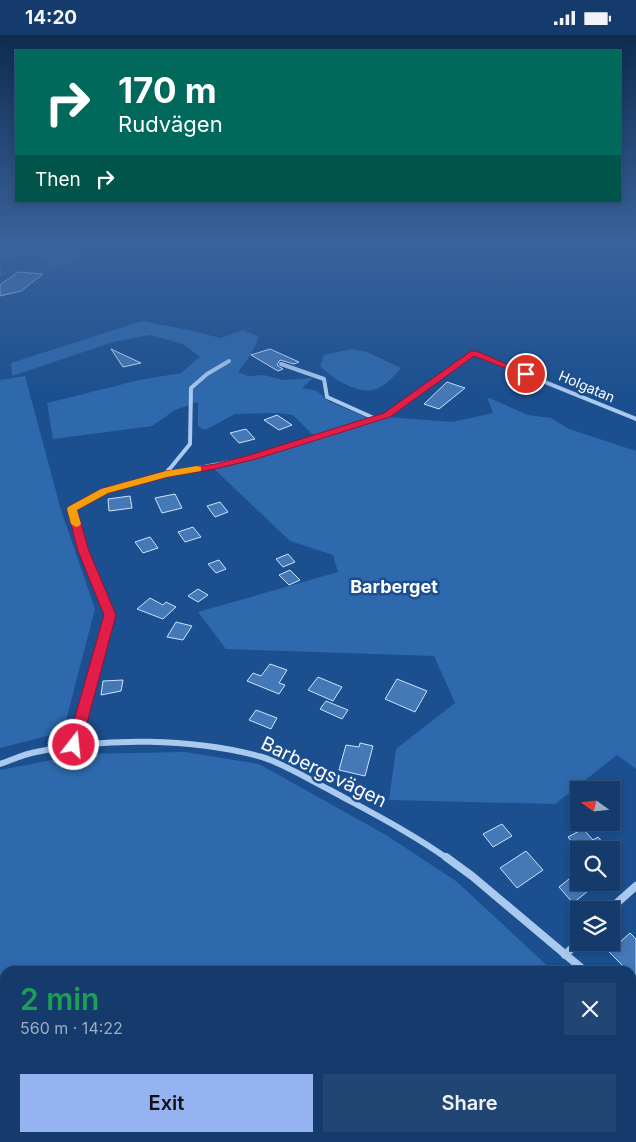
<!DOCTYPE html>
<meta charset="utf-8">
<style>
body{margin:0;font-family:Inter,sans-serif;background:#214673;color:#f1f3f6;height:100vh;display:flex;flex-direction:column;font-size:19px;white-space:nowrap}
*{box-sizing:border-box;margin:0}
p{font-size:16px;color:#9dadc1}
.icon{flex:none;width:28px;height:28px;fill:none;stroke:currentColor;stroke-width:2;stroke-linecap:round;stroke-linejoin:round}
.map{position:relative;flex:1;overflow:hidden}
.panel{position:absolute;left:0px;top:931px;width:636px;height:176px;display:flex;flex-direction:column;background:#143b6b;border-radius:15px 15px 0 0;box-shadow:0 2px 8px #0003,0 0 0 1px #33557e}
.panel>*{flex:none}
.banner{position:absolute;left:15px;top:15px;width:606px;height:152px;border-radius:0px;box-shadow:0 2px 8px #0003,0 0 0 1px #33557e;background:#00695c;color:#fff;overflow:hidden}
.needle{width:32px;rotate:285deg}
.controls{position:absolute;left:570px;top:746px;display:grid;gap:10px}
.controls a{display:grid;place-items:center;width:50px;height:50px;border-radius:0px;background:#143b6b;box-shadow:0 2px 8px #0003,0 0 0 1px #33557e;font-size:25px}
.pin{position:absolute;display:grid;place-items:center;width:42px;height:42px;color:#fff;margin:-21px;border:2px solid #fff;border-radius:50%;box-shadow:0 1px 5px #0007}
.me{position:absolute;width:55px;margin:-28px;rotate:16deg;stroke-linejoin:round;filter:drop-shadow(0 0 4px #0008)}
.turn{display:flex;align-items:center;gap:18px;height:105px;padding:0 20px;font-size:22px}
.turn .icon{width:65px;height:65px;stroke-width:2.5}
.turn b{display:block;font-size:35px;line-height:42px}
.then{display:flex;align-items:center;height:48px;padding:0 20px;background:#0003;gap:10px;font-size:19px}
.round{display:grid;place-items:center;flex:none;width:52px;height:52px;border-radius:0px;background:#214673}
.head{display:flex;align-items:center;justify-content:space-between;height:85px;padding:0 20px}
h1{font-size:30px;font-weight:600;line-height:38px;color:#1e9e55}
.primary-button{display:flex;gap:10px;margin-top:auto;padding:10px 20px}
.primary-button a{flex:1;height:58px;border-radius:0px;background:#95b2f1;color:#111;font-size:20px;font-weight:600;line-height:58px;text-align:center}
.primary-button a+a{background:#214673;color:#f1f3f6}
.status{display:flex;justify-content:space-between;align-items:center;height:35px;padding:0 25px;background:#143b6b;direction:ltr}
.status svg{height:14px;fill:currentColor}
.map>svg:first-child{display:block}
.green{fill:#2e69ad}
.building{fill:#4478b7;stroke:#cfe3fa}
.lines{fill:none;stroke-linecap:round;stroke-linejoin:round}
.street-far3{stroke:#a9c9ee;stroke-width:4}
.street-far2{stroke:#a9c9ee;stroke-width:5}
.street-far1{stroke:#a9c9ee;stroke-width:6}
.street{stroke:#a9c9ee;stroke-width:8}
.route{fill:#e11d48;stroke:#92132f}
.slow{fill:#f59e0b}
.labels{text-anchor:middle;dominant-baseline:central;stroke-width:5;stroke-linejoin:round;paint-order:stroke}
.far-street-label{font-size:14px;fill:#fff;stroke:#1b4f8f}
.neighbourhood-label{font-size:18px;font-weight:bold;fill:#fff;stroke:#1b4f8f}
.near-street-label{font-size:19px;fill:#fff;stroke:#1b4f8f}
</style>
<div class="status"><b>14:20</b><svg viewBox="0 0 49 12"><path d="M0 12V9h3v3zM5 12V6h3v6zM10 12V3h3v9zM15 12V0h3v12zM26 1h20v11H26zM47 4h2v5h-2z"/></svg></div>
<div class="map">
<svg width="636" height="1107" viewBox="0 0 636 1107">
<rect width="100%" height="100%" fill="#1b4f8f"/>
<g class="green">
<path d="M2,206H61L78,217L76,224L61,232L48,234L50,225C34,216 18,220 2,227V234L8,239L0,241V208Z"/>
<path d="M142,286L189,295L220,303L243,295L259,302L252,318L238,337L248,341L264,340L283,345L313,343L302,353L317,356L328,366L370,384L314,401L293,380L277,378L235,379L205,395L198,391V367L175,375L152,391L53,404L47,368L139,345L181,338L200,322L183,309L150,300L113,307L12,341L11,328Z"/>
<path d="M352,314L367,317L401,333C394,341 384,353 373,355C354,358 332,343 320,331L324,320Z"/>
<path d="M25,341L61,475L95,574L63,697L0,713V345Z"/>
<path d="M487,362L528,380L551,383L569,394L636,416V734L617,720L555,769L389,765L396,714L455,668L434,621L226,614L198,577L338,537L333,520L290,506L214,434L387,382L452,387L493,378Z"/>
<path d="M185,717L259,729L386,800L456,846L553,936H5V1102H631V1007L636,1011V1107H0V735L83,719Z"/>
</g>
<g class="building">
<path d="M18,237L43,239L21,256L0,261V250Z"/>
<path d="M111,314L141,328L123,332Z"/>
<path d="M270,314L299,327L294,329L280,325L277,330L283,334L278,336L251,320Z"/>
<path d="M447,347L465,353L439,374L424,369Z"/>
<path d="M277,380L292,390L279,395L264,385Z"/>
<path d="M246,394L255,404L239,408L230,398Z"/>
<path d="M175,459L182,473L162,478L155,463Z"/>
<path d="M130,461L132,473L109,476L108,464Z"/>
<path d="M220,467L228,477L215,482L207,471Z"/>
<path d="M193,492L201,502L185,507L178,497Z"/>
<path d="M150,502L158,513L143,518L135,507Z"/>
<path d="M288,519L295,527L283,532L276,524Z"/>
<path d="M219,525L226,534L216,538L208,529Z"/>
<path d="M290,535L300,545L289,550L279,540Z"/>
<path d="M198,554L208,560L198,567L188,561Z"/>
<path d="M150,563L163,570L166,567L176,572L163,584L137,574Z"/>
<path d="M176,587L192,591L183,605L167,602Z"/>
<path d="M270,629L287,635L279,648L285,650L279,659L247,646L253,638L261,641Z"/>
<path d="M318,642L342,652L333,666L308,655Z"/>
<path d="M397,644L427,656L415,677L385,664Z"/>
<path d="M123,645L121,656L101,660L103,646Z"/>
<path d="M326,666L348,675L342,684L320,674Z"/>
<path d="M256,675L277,683L271,694L249,685Z"/>
<path d="M360,708L373,711L365,741L339,735L346,710L359,712Z"/>
<path d="M502,789L512,801L493,812L483,799Z"/>
<path d="M583,794L593,805L598,802L609,815H575L577,814L568,802Z"/>
<path d="M526,816L543,835L517,853L500,833Z"/>
<path d="M579,836V848H598L573,868L559,852Z"/>
<path d="M630,898L636,904V944L631,939V936H628L609,917Z"/>
</g>
<g class="lines">
<g class="street-far3">
<path d="M281,329L324,344L327,362L376,384"/>
<path d="M168,436L190,409L191,353L207,339L229,326"/>
<path d="M182,436L252,423L387,380L473,318L636,384"/>
</g>
<g class="street-far2">
<path d="M167,438L169,435"/>
<path d="M103,605L110,580L83,516L72,474L104,456L166,439L190,435"/>
</g>
<g class="street-far1">
<path d="M74,710L103,604"/>
<path d="M0,729C12,725 24,719 36,717C104,702 194,703 262,722C282,728 310,745 330,755C370,777 410,797 448,824"/>
</g>
<g class="street">
<path d="M446,822L472,841L585,936"/>
<path d="M609,875L636,851"/>
<path d="M565,920L579,906"/>
<path d="M631,973L636,977"/>
</g>
</g>
<linearGradient id="sky" x2="0" y2="1"><stop stop-color="#0f2b4f"/><stop offset="0.57" stop-color="#39639b"/><stop offset="1" stop-color="#39639b" stop-opacity="0"/></linearGradient>
<rect width="636" height="361" fill="url(#sky)"/>
<path class="route" d="M471,316H476L530,339L523,340L474,321L390,382L256,424L215,434L167,442L108,458L77,475L89,516L116,580L81,710L79,714L74,716L69,714L67,710L104,580L78,516L67,474L68,472L101,454L166,436L215,429L250,420L384,378Z"/>
<path class="slow" d="M197,431L201,432V436L167,442L108,458L77,475L81,489L79,491L76,492L71,489L67,474L68,472L101,454L166,436Z"/>
<g class="labels">
<g class="far-street-label">
<text transform="translate(587 351) rotate(23)">Holgatan</text>
</g>
<g class="neighbourhood-label">
<text x="394" y="551">Barberget</text>
</g>
<g class="near-street-label">
<text transform="translate(324 737) rotate(26)">Barbergsvägen</text>
</g>
</g>
</svg>
<div class="controls">
<a><svg class="needle" viewBox="-14 -14 28 28"><path d="M0-13l5 13h-10z" fill="#e53935"/><path d="M0 13l5-13h-10z" fill="#9dadc1"/></svg></a>
<a><svg class="icon" aria-label="search" viewBox="0 0 24 24"><circle cx="10" cy="10" r="6"/><path d="M15 15l6 6"/></svg></a>
<a><svg class="icon" aria-label="layers" viewBox="0 0 24 24"><path d="M12 4l9 5-9 5-9-5zM3 14l9 5 9-5"/></svg></a>
</div>
<div class="pin" style="left:526px;top:339px;background:#d93025"><svg class="icon" aria-label="arrive" viewBox="0 0 24 24"><path d="M6 21V4h12l-3 4 3 4H6"/></svg></div>
<svg class="me" style="left:74px;top:710px" viewBox="-20 -20 40 40"><circle r="17" fill="#e11d48" stroke="#fff" stroke-width="3"/><path d="M0-11L8 9 0 5-8 9z" fill="#fff"/></svg>
<div class="banner">
<div class="turn"><svg class="icon" aria-label="right" viewBox="0 0 24 24"><path d="M7 20v-9h11M14 6l5 5-5 5"/></svg><div><b>170 m</b>Rudvägen</div></div>
<div class="then">Then<svg class="icon" aria-label="right" viewBox="0 0 24 24"><path d="M7 20v-9h11M14 6l5 5-5 5"/></svg></div>
</div>
<section class="panel">
<div class="head"><div><h1>2 min</h1><p>560 m · 14:22</p></div><a class="round"><svg class="icon" aria-label="close" viewBox="0 0 24 24"><path d="M6 6l12 12M18 6L6 18"/></svg></a></div>
<div class="primary-button"><a>Exit</a><a>Share</a></div>
</section>
</div>
